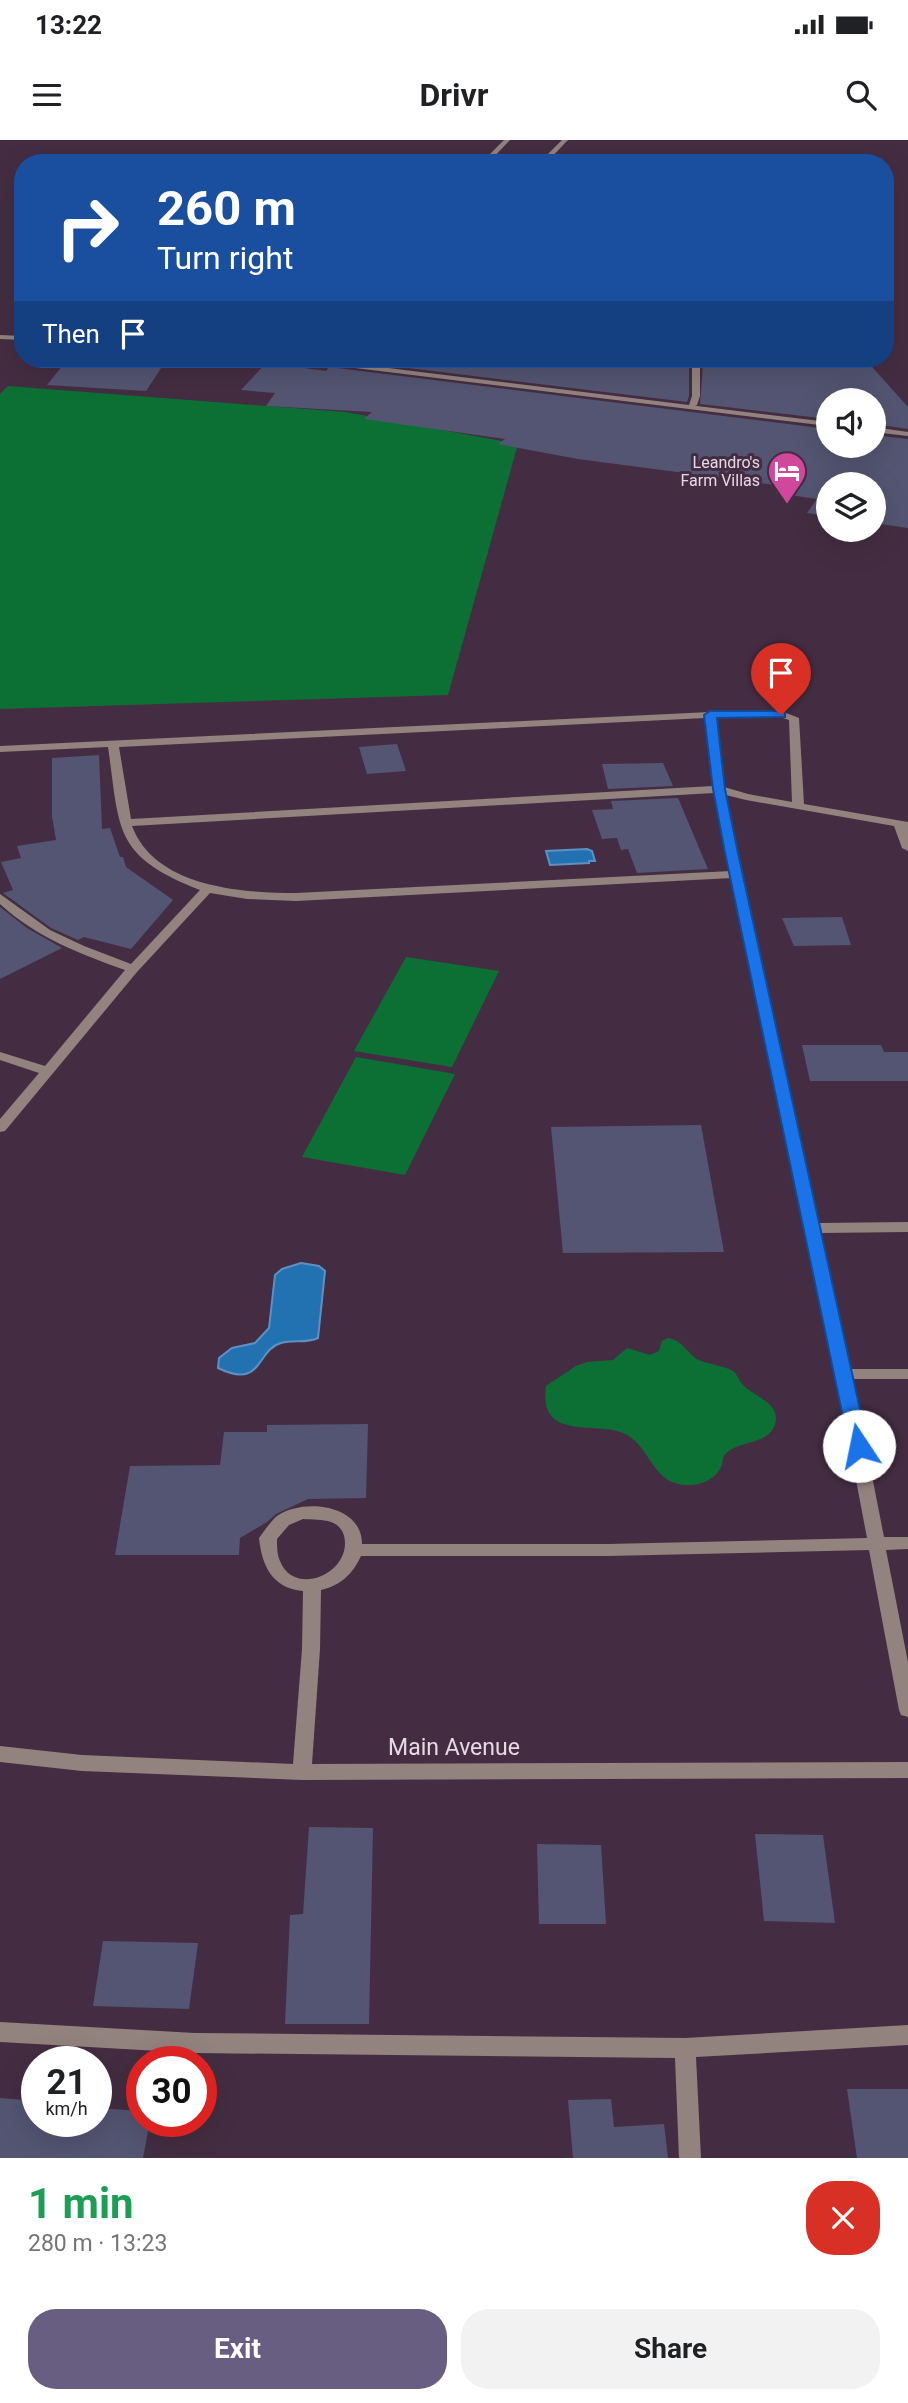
<!DOCTYPE html>
<meta charset="utf-8">
<style>
body{margin:0;font-family:Roboto,sans-serif;background:#f2f2f2;color:#202124;height:100vh;display:flex;flex-direction:column;font-size:26px;white-space:nowrap}
*{box-sizing:border-box;margin:0}
p{font-size:23px;color:#757577}
.icon{flex:none;width:38px;height:38px;fill:none;stroke:currentColor;stroke-width:2;stroke-linecap:round;stroke-linejoin:round}
.map{position:relative;height:2018px;overflow:hidden}
.drawer{display:flex;flex-direction:column;background:#fff;flex:1}
.drawer>*{flex:none}
.banner{position:absolute;left:14px;top:14px;width:880px;height:214px;border-radius:28px;box-shadow:0 7px 28px #0002;background:#1a4fa0;color:#fff;overflow:hidden}
.tools{position:absolute;left:816px;top:248px;display:grid;gap:14px}
.tools a{display:grid;place-items:center;width:70px;height:70px;border-radius:50%;background:#fff;box-shadow:0 7px 28px #0002;font-size:35px}
.speed{position:absolute;left:21px;top:1906px;display:flex;gap:14px;font-size:35px;font-weight:700;text-align:center}
.speed>*{display:grid;place-content:center;width:91px;height:91px;border-radius:50%;background:#fff;box-shadow:0 7px 28px #0002;line-height:1}
.speed small{font-size:18px;font-weight:400}
.speed .limit{border:10px solid #d22;background:#fff;color:#111}
.pin{position:absolute;display:grid;place-items:center;width:60px;height:60px;color:#fff;margin:-72px -30px;border-radius:50% 50% 50% 0;rotate:-45deg;box-shadow:0 0 7px #0007}
.pin .icon{rotate:45deg}
.me{position:absolute;width:77px;margin:-38px;rotate:349deg;stroke-linejoin:round;filter:drop-shadow(0 0 5px #0008)}
.turn{display:flex;align-items:center;gap:24px;height:147px;padding:0 28px;font-size:32px}
.turn .icon{width:91px;height:91px;stroke-width:2.5}
.turn b{display:block;font-size:49px;line-height:60px}
.then{display:flex;align-items:center;height:66px;padding:0 28px;background:#0003;gap:14px;font-size:26px}
.round{display:grid;place-items:center;flex:none;width:74px;height:74px;border-radius:28px;background:#f2f2f2}
.head{display:flex;align-items:center;justify-content:space-between;height:119px;padding:0 28px}
h1{font-size:42px;font-weight:700;line-height:52px;color:#1e9e55}
.cta{display:flex;gap:14px;margin-top:auto;padding:14px 28px}
.cta a{flex:1;height:80px;border-radius:28px;background:#685e81;color:#fff;font-size:28px;font-weight:700;line-height:80px;text-align:center}
.cta a+a{background:#f2f2f2;color:#202124}
.status{display:flex;justify-content:space-between;align-items:center;height:49px;padding:0 35px;background:#fff;direction:ltr}
.status svg{height:19px;fill:currentColor}
header{display:flex;justify-content:space-between;align-items:center;height:91px;padding:0 28px;background:#fff;font-size:32px;font-weight:700}
.map>svg:first-child{display:block}
.green{fill:#0c7035}
.water{fill:#2272b2;stroke:#5d91c1;stroke-width:2}
.building{fill:#535572}
.lines{fill:none;stroke-linecap:round;stroke-linejoin:round}
.service{fill:#93837e;fill-rule:evenodd}
.minor{fill:#93837e;fill-rule:evenodd}
.tertiary{fill:#93837e;fill-rule:evenodd}
.route{fill:#1a73e8;stroke:#114b97;stroke-width:2}
.labels{text-anchor:middle;dominant-baseline:central;stroke-width:6;stroke-linejoin:round;paint-order:stroke}
.far-poi-label{font-size:16px;fill:#e7d8e5;stroke:#442d42;text-anchor:end}
.near-street-label{font-size:23px;fill:#e7d8e5;stroke:#442d42}
</style>
<div class="status"><b>13:22</b><svg viewBox="0 0 49 12"><path d="M0 12V9h3v3zM5 12V6h3v6zM10 12V3h3v9zM15 12V0h3v12zM26 1h20v11H26zM47 4h2v5h-2z"/></svg></div>
<header><svg class="icon" aria-label="menu" viewBox="0 0 24 24"><path d="M4 6h16M4 12h16M4 18h16"/></svg>Drivr<svg class="icon" aria-label="search" viewBox="0 0 24 24"><circle cx="10" cy="10" r="6"/><path d="M15 15l6 6"/></svg></header>
<div class="map">
<svg width="908" height="2018" viewBox="0 0 908 2018">
<rect width="100%" height="100%" fill="#442d42"/>
<g class="green">
<path d="M8,246L345,272L518,304L448,555L0,569V254Z"/>
<path d="M406,817L499,831L452,927L354,911Z"/>
<path d="M356,917L455,934L405,1035L302,1017Z"/>
<path d="M668,1198C682,1200 686,1212 697,1219C708,1225 723,1225 733,1231C737,1234 739,1240 742,1244C754,1257 784,1264 774,1287C765,1306 735,1300 724,1316C722,1319 723,1323 721,1327C715,1340 700,1346 686,1345C647,1343 652,1297 613,1290C582,1285 539,1295 546,1246L576,1226L587,1222L613,1220L627,1208L650,1215L659,1211L662,1201Z"/>
</g>
<g class="water">
<path d="M587,709L592,711L595,721H589V723L550,725L546,711Z"/>
<path d="M301,1123L319,1126L325,1131L318,1198C305,1204 294,1199 281,1203C256,1210 263,1250 218,1228L219,1218L232,1208L255,1203L269,1188L275,1135L282,1129Z"/>
</g>
<g class="building">
<path d="M68,219H167L146,251L47,245Z"/>
<path d="M335,219H631L689,223V256L687,262Z"/>
<path d="M711,219H865L908,267V289L873,284V261H828V279L700,264L703,224L715,225Z"/>
<path d="M266,223L326,231L329,227L828,289V306H873V295L908,299V388L873,383V345H828V376L807,373L817,359L776,353L782,346L578,319L498,304L505,299L364,279L372,272L266,266L275,253L241,250Z"/>
<path d="M397,604L406,631L367,634L359,607Z"/>
<path d="M99,615L102,689L110,688L120,717H123L126,727L173,760L131,809L84,797L78,800L51,788L3,753L13,750L1,722L21,718L17,706L56,700L52,676V618Z"/>
<path d="M663,623L673,646L608,649L602,624Z"/>
<path d="M678,658L708,729L637,733L628,709L621,710L617,698L602,699L592,670L613,669L611,661Z"/>
<path d="M0,767L27,788L62,808L0,839Z"/>
<path d="M842,777L851,805L794,806L782,778Z"/>
<path d="M802,905H881L884,912H908V941H810Z"/>
<path d="M701,985L724,1112L563,1113L551,987Z"/>
<path d="M368,1284L366,1358L308,1359L276,1374L267,1382L240,1398L239,1415H115L130,1326L220,1325L224,1292H267V1285Z"/>
<path d="M309,1687L373,1688L369,1884H285L290,1775L303,1774Z"/>
<path d="M755,1694L823,1695L835,1783L764,1781Z"/>
<path d="M537,1704L601,1705L606,1784H539Z"/>
<path d="M103,1801L198,1803L189,1869L93,1866Z"/>
<path d="M847,1949H908V2018H857Z"/>
<path d="M0,1958L37,1961V1981H96V1968L142,1971V1981H150L143,2018H0Z"/>
<path d="M611,1959L614,1987L664,1984L668,2018H573L568,1960Z"/>
</g>
<g class="lines">
<path class="service" d="M692,219H700V256L697,265L693,267L689,265L692,256Z"/>
<g class="minor">
<path d="M504,0H510L488,23H481Z"/>
<path d="M562,0H568L546,23H539Z"/>
<path d="M781,571L799,578L804,664L908,682V711L902,708L894,686L746,660L726,655L819,1083L908,1082V1092L821,1093L851,1229H908V1239H853L884,1397H908V1409L886,1410L908,1522V1577L901,1575L899,1570L869,1410L608,1416H361C352,1435 341,1445 321,1450L320,1509L312,1624L908,1622V1638L302,1640L82,1631L0,1622V1606L82,1615L293,1624L302,1509L303,1451C272,1448 262,1426 259,1398C264,1391 271,1381 277,1376C303,1358 362,1364 362,1404H608L867,1398L836,1234L732,738L296,761L247,759L210,753L137,832L5,991L0,992V979L39,933L0,920V912L45,926L125,830C80,814 36,797 0,764V754L50,790L84,806L131,824L200,750C113,716 120,690 108,607L0,612V606L710,572ZM780,577L789,580L792,662L748,654L724,647L716,578ZM705,578L713,646L131,679L119,607ZM714,653L731,731L296,753C241,753 155,747 132,686ZM303,1379C312,1380 323,1379 331,1382C340,1385 345,1393 345,1403C345,1437 293,1455 280,1421C277,1415 277,1406 277,1399L289,1385Z"/>
<path d="M0,1882L195,1893L685,1898L908,1885V1905L696,1917L701,2018H679L675,1918L195,1913L0,1902Z"/>
</g>
<g class="tertiary">
<path d="M0,195L23,196V200L0,199Z"/>
<path d="M294,219H315L828,282V286L298,221Z"/>
<path d="M873,287L908,292V296L873,292Z"/>
</g>
</g>
<path class="route" d="M781,571L785,572V577L717,578L725,649L738,713L868,1306L865,1311H852L849,1306L725,713L713,649L704,575L710,571Z"/>
<defs>
<g id="hotel-pin" transform="scale(2.0125)"><path d="M0 17L-7.5 6A9.5 9.5 0 1 1 7.5 6Z" fill="#d1479c" stroke="#442d42"/><path d="M-6-4.5h1.5V1H6V5H4.5V3h-9V5H-6ZM-4 0a1.8 1.8 0 1 1 3.6 0ZM.5 0V-2.5h3Q6-2.5 6 0Z" fill="#fff"/></g>
</defs>
<g fill-rule="evenodd">
<use href="#hotel-pin" x="787" y="331"/>
</g>
<g class="labels">
<g class="far-poi-label">
<text x="760" y="322">Leandro's<tspan x="760" dy="18">Farm Villas</tspan></text>
</g>
<g class="near-street-label">
<text x="454" y="1607">Main Avenue</text>
</g>
</g>
</svg>
<div class="tools">
<a><svg class="icon" aria-label="sound" viewBox="0 0 24 24"><path d="M4 9h4l5-4v14l-5-4H4zM17 9q2 3 0 6"/></svg></a>
<a><svg class="icon" aria-label="layers" viewBox="0 0 24 24"><path d="M12 4l9 5-9 5-9-5zM3 14l9 5 9-5"/></svg></a>
</div>
<div class="speed"><div>21<small>km/h</small></div><div class="limit">30</div></div>
<div class="pin" style="left:781px;top:575px;background:#d93025"><svg class="icon" aria-label="arrive" viewBox="0 0 24 24"><path d="M6 21V4h12l-3 4 3 4H6"/></svg></div>
<svg class="me" style="left:859px;top:1306px" viewBox="-20 -20 40 40"><circle r="19" fill="#fff"/><path d="M0-13L10 11 0 6-10 11z" fill="#1a73e8"/></svg>
<div class="banner">
<div class="turn"><svg class="icon" aria-label="right" viewBox="0 0 24 24"><path d="M7 20v-9h11M14 6l5 5-5 5"/></svg><div><b>260 m</b>Turn right</div></div>
<div class="then">Then<svg class="icon" aria-label="arrive" viewBox="0 0 24 24"><path d="M6 21V4h12l-3 4 3 4H6"/></svg></div>
</div>
</div>
<section class="drawer">
<div class="head"><div><h1>1 min</h1><p>280 m · 13:23</p></div><a class="round" style="background:#d93025;color:#fff"><svg class="icon" aria-label="close" viewBox="0 0 24 24"><path d="M6 6l12 12M18 6L6 18"/></svg></a></div>
<div class="cta"><a>Exit</a><a>Share</a></div>
</section>
